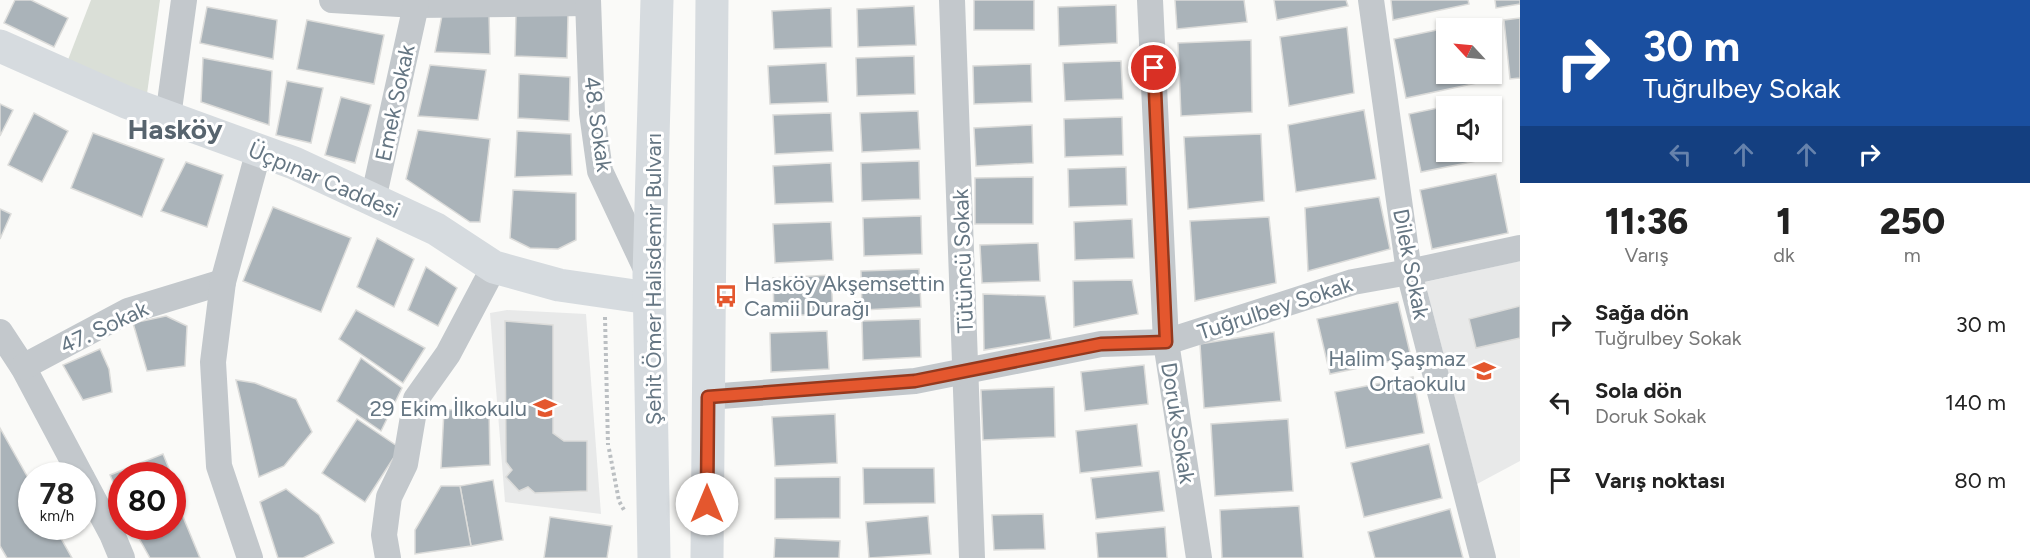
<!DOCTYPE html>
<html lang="tr">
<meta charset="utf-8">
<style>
body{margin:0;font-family:Figtree,sans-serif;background:#f2f2f2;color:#222;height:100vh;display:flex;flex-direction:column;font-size:22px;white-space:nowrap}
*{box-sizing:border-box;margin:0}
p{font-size:20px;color:#767676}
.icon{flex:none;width:33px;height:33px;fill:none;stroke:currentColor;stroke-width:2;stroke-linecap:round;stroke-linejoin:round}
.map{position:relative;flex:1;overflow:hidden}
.panel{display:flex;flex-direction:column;background:#fff;width:510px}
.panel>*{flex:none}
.hud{background:#1a4fa0;color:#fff;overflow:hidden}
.needle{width:39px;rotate:296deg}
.controls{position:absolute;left:1436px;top:18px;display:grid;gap:12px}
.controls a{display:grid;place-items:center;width:66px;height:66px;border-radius:0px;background:#fff;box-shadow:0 2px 4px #0004;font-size:30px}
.speed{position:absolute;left:18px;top:462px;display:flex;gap:12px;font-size:30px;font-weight:700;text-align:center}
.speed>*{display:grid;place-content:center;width:78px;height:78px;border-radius:50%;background:#fff;box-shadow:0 2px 4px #0004;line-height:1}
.speed small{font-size:15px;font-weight:400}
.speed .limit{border:9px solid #d22;background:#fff;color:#111}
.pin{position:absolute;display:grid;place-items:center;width:51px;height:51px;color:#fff;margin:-26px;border:3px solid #fff;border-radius:50%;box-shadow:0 2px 6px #0007}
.me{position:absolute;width:66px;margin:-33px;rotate:0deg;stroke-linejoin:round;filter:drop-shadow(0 0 4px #0008)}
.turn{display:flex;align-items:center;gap:21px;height:126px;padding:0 24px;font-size:27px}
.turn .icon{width:78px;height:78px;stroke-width:2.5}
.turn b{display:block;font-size:42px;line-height:51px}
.lanes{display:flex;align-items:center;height:57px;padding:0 24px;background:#0003;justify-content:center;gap:30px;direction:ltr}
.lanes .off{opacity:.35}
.eta{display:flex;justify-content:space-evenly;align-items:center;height:102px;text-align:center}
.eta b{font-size:36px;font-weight:800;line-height:42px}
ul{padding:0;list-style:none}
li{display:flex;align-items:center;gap:18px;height:78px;padding:0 24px}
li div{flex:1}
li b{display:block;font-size:22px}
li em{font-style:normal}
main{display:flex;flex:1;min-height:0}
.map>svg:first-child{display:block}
.built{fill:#e8e9e9}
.green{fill:#dadfd7}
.building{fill:#aab3b9;stroke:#dcdcda;stroke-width:1.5}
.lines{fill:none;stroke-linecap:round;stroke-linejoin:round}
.path{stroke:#bbbfc2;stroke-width:4;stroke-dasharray:3 3;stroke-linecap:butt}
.street{stroke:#c3c8cc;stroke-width:26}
.secondary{stroke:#d6dbdf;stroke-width:33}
.highway{stroke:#d6dbdf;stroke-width:33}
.route-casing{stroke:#94391e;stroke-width:15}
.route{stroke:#e4572e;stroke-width:10}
.labels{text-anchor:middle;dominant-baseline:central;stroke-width:6;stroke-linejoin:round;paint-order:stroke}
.street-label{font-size:22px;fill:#657683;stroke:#fff}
.poi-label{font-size:22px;fill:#657683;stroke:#fff;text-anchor:end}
.district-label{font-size:28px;font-weight:bold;fill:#57646e;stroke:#fff}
</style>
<main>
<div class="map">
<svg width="1520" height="558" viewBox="0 0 1520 558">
<rect width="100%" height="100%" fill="#fafaf8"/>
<g class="built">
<path d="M1520,261V461L1477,484L1425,282Z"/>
<path d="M507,310L586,314L601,514L505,502L490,313Z"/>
</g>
<path class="green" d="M91,0H160L146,101L66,65Z"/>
<g class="building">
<path d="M15,0H31L68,18L54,47L4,23Z"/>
<rect x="974" y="0" width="60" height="30"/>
<path d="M1175,0H1244L1247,22L1177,29Z"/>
<path d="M1274,0H1346L1348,6L1277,20Z"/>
<path d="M1391,0H1468L1469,4L1393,20Z"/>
<path d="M1495,0H1520V4L1496,8Z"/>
<path d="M1116,5L1117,43L1059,46L1058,7Z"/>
<path d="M914,6L916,45L858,47L857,9Z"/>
<path d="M207,7L277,20L273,59L200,43Z"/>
<path d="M831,8L832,47L774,49L772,11Z"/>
<path d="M443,10L489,13L490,54L435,52Z"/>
<path d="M516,13L568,15L567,58L515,56Z"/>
<path d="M1520,18V78L1510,79L1504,20Z"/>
<path d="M307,20L384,35L374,84L297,69Z"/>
<path d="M1470,23L1471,28H1446V74H1481L1482,82L1406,98L1394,39Z"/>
<path d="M1347,27L1354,93L1289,106L1280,37Z"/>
<path d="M1251,40L1252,112L1181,116L1178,43Z"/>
<path d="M914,56L915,94L857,96L856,58Z"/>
<path d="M203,58L272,71L269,125L201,102Z"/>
<path d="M1121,61L1123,99L1065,101L1063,63Z"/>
<path d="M826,63L828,102L770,104L768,66Z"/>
<path d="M1031,64L1032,102L974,104L973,66Z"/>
<path d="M430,65L486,70L478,120L418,116Z"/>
<path d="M519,74L570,77L569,121L518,118Z"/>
<path d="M287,81L323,88L311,143L276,135Z"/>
<path d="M341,97L371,105L355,163L325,155Z"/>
<path d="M1485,98L1487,106H1446V152H1491V129L1497,157L1421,172L1409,114Z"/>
<path d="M0,104L13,110L0,136Z"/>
<path d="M1364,110L1376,179L1296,192L1288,125Z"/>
<path d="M918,111L920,149L862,152L860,113Z"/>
<path d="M34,113L68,131L42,182L8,165Z"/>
<path d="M831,113L833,151L775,154L773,115Z"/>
<path d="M1122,117L1123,155L1065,157L1064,119Z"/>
<path d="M1032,125L1033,163L976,166L974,128Z"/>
<path d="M418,130L490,139L480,222H470L406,179Z"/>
<path d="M517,131L571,134L572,175L515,177Z"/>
<path d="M93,133L164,159L142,217L71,188Z"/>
<path d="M1261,134L1264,201L1188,209L1184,137Z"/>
<path d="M919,161L920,199L862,201L861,163Z"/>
<path d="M186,162L223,175L207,227L161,211Z"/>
<path d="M831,163L833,202L775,204L773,166Z"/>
<path d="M1126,167L1127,205L1069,207L1068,169Z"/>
<path d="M1496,174L1508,233L1432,249L1420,190Z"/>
<path d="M1033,177V224H975V178Z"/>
<path d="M513,190L576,193V240L558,249L530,248L510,238Z"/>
<path d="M1379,197L1390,249L1308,271L1305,208Z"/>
<path d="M273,207L351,238L321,312L243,281Z"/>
<path d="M0,209L11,214L0,239Z"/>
<path d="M921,216L922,254L864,256L863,218Z"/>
<path d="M1269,217L1276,283L1195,301L1190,221Z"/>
<path d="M1132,219L1134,258L1075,260L1074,222Z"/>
<path d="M831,222L833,260L775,263L773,224Z"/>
<path d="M377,238L414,259L394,307L357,287Z"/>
<path d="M1038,243L1040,281L982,283L980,245Z"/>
<path d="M426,267L457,288L438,326L408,310Z"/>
<path d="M919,269L921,307L862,310L861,271Z"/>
<path d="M831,275L833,314L774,316L773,278Z"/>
<path d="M1132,280L1138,314L1074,327L1073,281Z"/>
<path d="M983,294L1045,296L1051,339L984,350Z"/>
<path d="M1398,302L1411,357L1330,374L1317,319Z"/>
<path d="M1520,306V338L1476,348L1469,319Z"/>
<path d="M356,310L425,348L403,383L339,339Z"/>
<path d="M166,316L187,326L185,366L147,371L133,323Z"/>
<path d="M920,319L921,357L863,360L862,321Z"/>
<path d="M505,321L553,325V433L564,441H587V491L535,493L528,487L519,491L506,477L512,470L506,462Z"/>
<path d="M827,331L829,369L771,372L770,333Z"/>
<path d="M1274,332L1281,401L1204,408L1200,344Z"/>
<path d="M100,349L109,369L112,392L83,400L63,365Z"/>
<path d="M361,358L402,388L381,431L337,401Z"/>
<path d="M1144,365L1148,404L1085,411L1081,372Z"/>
<path d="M1413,377L1424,433L1346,448L1335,392Z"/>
<path d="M236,380L255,383L296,399L312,432L284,466L259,477Z"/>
<path d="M1054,387L1055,437L983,440L981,390Z"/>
<path d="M489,408L490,465L441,468L444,410Z"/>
<path d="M835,414L837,463L775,466L772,417Z"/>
<path d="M357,419L400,448L365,502L322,473Z"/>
<path d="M1288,419L1293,491L1215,496L1211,424Z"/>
<path d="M1137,424L1142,466L1080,473L1076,431Z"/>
<path d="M0,428L32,485V526H54L72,558H7L0,546Z"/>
<path d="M1429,444L1442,498L1364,517L1351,463Z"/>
<path d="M163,454L172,476H122V502L110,475Z"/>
<path d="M863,468H934L935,503L864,504Z"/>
<path d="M1159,471L1164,511L1096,519L1091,478Z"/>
<path d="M840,477V518L775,519V478Z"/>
<path d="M493,480L503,540L471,546L460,486Z"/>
<path d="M441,486H460L471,546L415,554V530Z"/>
<path d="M286,489L319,515L334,543L303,558H278L260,502Z"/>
<path d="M1299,506L1303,558H1222L1220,510Z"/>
<path d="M1450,509L1463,558H1375L1368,532Z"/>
<path d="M181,512L200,558H150L136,533L150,526H172V516Z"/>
<path d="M1043,514L1045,549L994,550L992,515Z"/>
<path d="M928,516L931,554L869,558L866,522Z"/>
<path d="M550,517L612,526L607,558H544Z"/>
<path d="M1165,527L1167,558H1098L1096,533Z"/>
<path d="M775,538L840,541L839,558H774Z"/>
</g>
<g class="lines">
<g class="path">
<path d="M605,317L608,445"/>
<path d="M609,449L619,501L624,510H625"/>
</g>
<g class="street">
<path d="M332,0L416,5L588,3"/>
<path d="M588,0L592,113L600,171L648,273"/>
<path d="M952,0L972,558"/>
<path d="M1150,0L1166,342L1199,558"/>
<path d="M1371,0L1409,272L1483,558"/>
<path d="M168,117L184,0"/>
<path d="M373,200L416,5"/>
<path d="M0,332L23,367L81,476"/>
<path d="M23,367L128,311L223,282"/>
<path d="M708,397L915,381L1101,344L1166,342L1353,282L1409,272L1520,248"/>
<path d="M82,478L112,534L122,558"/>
<path d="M250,558L219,466L213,362L223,282L259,150"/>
<path d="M388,558L384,535L389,497L405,464L416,399L448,354L494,267"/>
</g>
<path class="secondary" d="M0,46L126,102L294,163L436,229L494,267L559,285L649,298"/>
<g class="highway">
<path d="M654,558L649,275L657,0"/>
<path d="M707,558L712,0"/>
</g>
</g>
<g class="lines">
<g class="route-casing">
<path id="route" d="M707,504L708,397L915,381L1101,344L1166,342L1154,68"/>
</g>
<use href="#route" class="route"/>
</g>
<defs>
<g id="bus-bare" transform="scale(1.8)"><path d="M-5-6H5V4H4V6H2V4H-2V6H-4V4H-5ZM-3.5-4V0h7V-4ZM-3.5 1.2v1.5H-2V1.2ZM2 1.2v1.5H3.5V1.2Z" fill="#e4572e" stroke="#fff" stroke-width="2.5" paint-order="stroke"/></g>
<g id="school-bare" transform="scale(1.8)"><path d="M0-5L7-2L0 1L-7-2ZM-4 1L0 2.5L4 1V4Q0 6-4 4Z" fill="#e4572e" stroke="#fff" stroke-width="2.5" paint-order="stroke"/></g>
</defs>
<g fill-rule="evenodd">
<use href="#bus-bare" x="726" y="296"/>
<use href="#school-bare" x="1484" y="371"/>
<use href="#school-bare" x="545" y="408"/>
</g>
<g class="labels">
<g class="street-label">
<text transform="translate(395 103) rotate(-78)">Emek Sokak</text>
<text transform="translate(598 124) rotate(82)">48. Sokak</text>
<text transform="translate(324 180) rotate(23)">Üçpınar Caddesi</text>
<text transform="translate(963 261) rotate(-92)">Tütüncü Sokak</text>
<text transform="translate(1411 264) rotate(79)">Dilek Sokak</text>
<text transform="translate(653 279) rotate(-90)">Şehit Ömer Halisdemir Bulvarı</text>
<text transform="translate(1275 308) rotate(-18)">Tuğrulbey Sokak</text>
<text transform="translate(104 327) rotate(-25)">47. Sokak</text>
<text transform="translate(1178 423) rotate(81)">Doruk Sokak</text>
</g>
<g class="poi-label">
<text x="744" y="283" text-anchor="start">Hasköy Akşemsettin<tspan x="744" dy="25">Camii Durağı</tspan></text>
<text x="1466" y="358">Halim Şaşmaz<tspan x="1466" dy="25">Ortaokulu</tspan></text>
<text x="527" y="408">29 Ekim İlkokulu</text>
</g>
<g class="district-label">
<text x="175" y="129">Hasköy</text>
</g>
</g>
</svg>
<div class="controls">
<a><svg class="needle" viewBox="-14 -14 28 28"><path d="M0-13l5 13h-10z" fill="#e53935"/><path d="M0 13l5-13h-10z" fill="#767676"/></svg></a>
<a><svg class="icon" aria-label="sound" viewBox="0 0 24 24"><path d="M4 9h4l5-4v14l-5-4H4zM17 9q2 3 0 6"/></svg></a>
</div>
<div class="speed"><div>78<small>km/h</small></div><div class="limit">80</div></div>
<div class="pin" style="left:1154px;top:68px;background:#d93025"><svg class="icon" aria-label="arrive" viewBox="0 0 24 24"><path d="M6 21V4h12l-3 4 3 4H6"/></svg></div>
<svg class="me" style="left:707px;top:504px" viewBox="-20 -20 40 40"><circle r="19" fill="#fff"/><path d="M0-13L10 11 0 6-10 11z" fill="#e4572e"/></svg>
</div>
<section class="panel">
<div class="hud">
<div class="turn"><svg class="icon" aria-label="right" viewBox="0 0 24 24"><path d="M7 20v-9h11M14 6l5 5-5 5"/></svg><div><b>30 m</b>Tuğrulbey Sokak</div></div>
<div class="lanes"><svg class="icon off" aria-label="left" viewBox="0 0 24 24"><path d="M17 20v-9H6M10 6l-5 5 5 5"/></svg><svg class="icon off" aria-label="ahead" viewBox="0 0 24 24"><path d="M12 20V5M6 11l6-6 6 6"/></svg><svg class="icon off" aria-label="ahead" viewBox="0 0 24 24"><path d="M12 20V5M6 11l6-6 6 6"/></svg><svg class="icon" aria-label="right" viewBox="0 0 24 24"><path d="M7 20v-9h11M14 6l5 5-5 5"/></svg></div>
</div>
<div class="eta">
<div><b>11:36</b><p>Varış</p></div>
<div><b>1</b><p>dk</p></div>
<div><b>250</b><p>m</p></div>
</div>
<ul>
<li><svg class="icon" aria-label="right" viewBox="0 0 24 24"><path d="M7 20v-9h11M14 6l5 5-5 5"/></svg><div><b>Sağa dön</b><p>Tuğrulbey Sokak</p></div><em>30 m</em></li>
<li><svg class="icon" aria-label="left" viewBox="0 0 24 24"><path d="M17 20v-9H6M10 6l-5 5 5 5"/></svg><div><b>Sola dön</b><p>Doruk Sokak</p></div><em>140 m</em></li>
<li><svg class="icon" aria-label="arrive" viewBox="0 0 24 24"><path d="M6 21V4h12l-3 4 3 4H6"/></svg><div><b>Varış noktası</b></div><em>80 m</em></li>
</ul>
</section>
</main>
